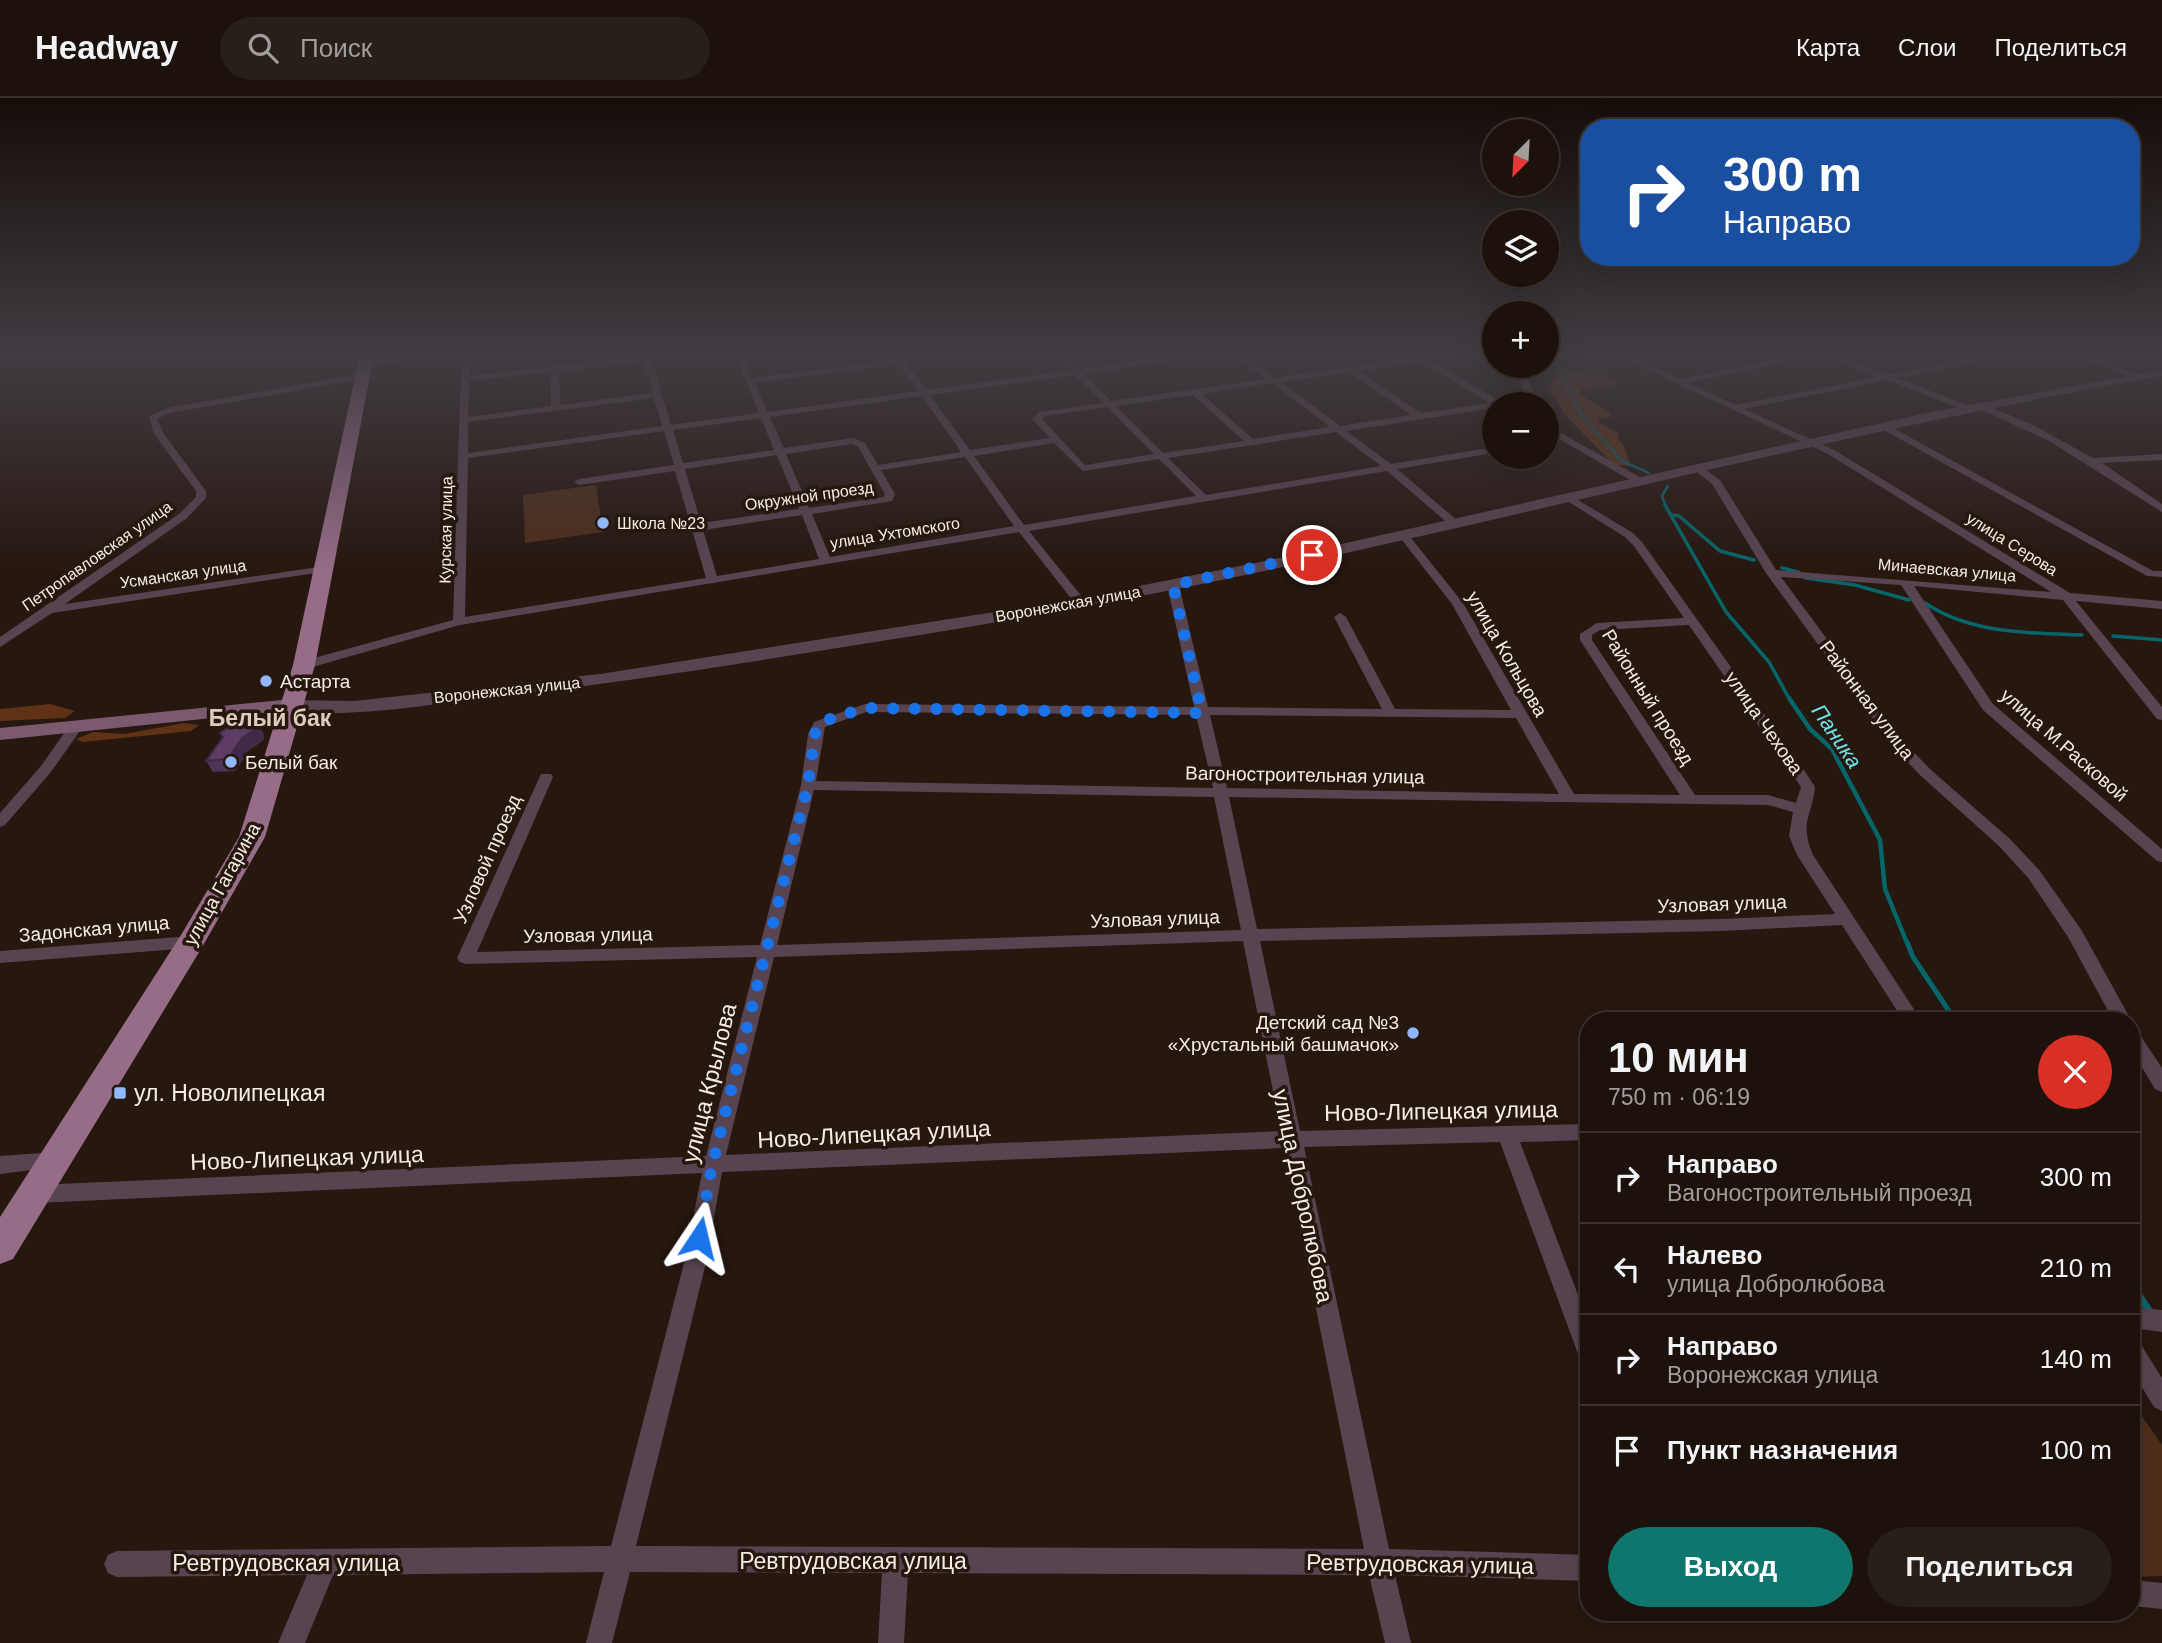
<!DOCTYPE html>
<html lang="ru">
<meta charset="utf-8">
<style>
body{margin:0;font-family:Arial,sans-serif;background:#291f19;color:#f1f3f6;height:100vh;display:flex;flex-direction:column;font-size:26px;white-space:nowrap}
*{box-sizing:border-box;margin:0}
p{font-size:23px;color:#a09d9d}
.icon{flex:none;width:38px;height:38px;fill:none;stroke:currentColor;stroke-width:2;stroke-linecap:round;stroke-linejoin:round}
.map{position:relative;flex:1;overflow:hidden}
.panel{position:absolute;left:1580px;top:914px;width:560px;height:609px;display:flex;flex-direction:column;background:#1c110b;border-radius:28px;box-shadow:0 7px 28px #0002,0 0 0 2px #3a312c}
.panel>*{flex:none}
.hud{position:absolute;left:1580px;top:21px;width:560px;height:147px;border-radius:28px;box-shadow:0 7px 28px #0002,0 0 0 2px #3a312c;background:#1a4fa0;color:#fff;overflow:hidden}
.needle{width:46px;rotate:204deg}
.tools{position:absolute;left:1482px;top:21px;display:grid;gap:14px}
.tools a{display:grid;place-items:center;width:77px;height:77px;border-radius:50%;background:#1c110b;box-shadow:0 7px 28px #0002,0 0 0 2px #3a312c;font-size:35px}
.pin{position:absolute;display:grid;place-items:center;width:60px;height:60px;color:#fff;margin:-30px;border:4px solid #fff;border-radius:50%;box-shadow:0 2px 7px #0007}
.me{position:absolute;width:77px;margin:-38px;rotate:10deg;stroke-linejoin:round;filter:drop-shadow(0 0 5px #0008)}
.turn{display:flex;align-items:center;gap:24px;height:147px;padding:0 28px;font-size:32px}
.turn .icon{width:91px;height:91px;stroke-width:2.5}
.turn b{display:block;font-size:49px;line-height:60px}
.round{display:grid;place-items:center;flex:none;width:74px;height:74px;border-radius:37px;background:#291f19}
.head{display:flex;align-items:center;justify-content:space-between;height:119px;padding:0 28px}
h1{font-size:42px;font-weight:600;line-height:52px}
.button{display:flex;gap:14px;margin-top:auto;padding:14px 28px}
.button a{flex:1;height:80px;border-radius:42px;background:#0f766e;color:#fff;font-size:28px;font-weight:600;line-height:80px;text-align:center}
.button a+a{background:#291f19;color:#f1f3f6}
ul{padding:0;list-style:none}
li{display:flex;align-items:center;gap:21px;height:91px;padding:0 28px;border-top:2px solid #3a312c}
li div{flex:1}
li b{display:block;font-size:26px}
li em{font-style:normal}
header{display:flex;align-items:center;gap:42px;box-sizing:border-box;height:98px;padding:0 35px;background:#1c110b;border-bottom:2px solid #3a312c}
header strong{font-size:33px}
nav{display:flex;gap:38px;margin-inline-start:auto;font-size:24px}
.search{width:490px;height:63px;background:#291f19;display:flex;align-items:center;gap:18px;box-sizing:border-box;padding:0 24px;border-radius:38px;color:#a09d9d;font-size:26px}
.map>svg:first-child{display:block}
.green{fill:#4e2e1b}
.forest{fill:#603215}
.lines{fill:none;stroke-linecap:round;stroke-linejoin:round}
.stream-far4{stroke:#06666a;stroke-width:2.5}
.stream-far3{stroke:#06666a;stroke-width:3.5}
.stream-far2{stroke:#06666a;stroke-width:4.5}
.stream-far1{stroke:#06666a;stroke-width:5}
.stream{stroke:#06666a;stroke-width:7}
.minor{fill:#584451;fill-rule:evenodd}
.tertiary{fill:#584451;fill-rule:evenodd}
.secondary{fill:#7b5a70;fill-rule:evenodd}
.primary{fill:#966c87;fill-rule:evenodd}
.wall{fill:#503457}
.shaded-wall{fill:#412a47}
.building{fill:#5d3c65;stroke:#412a47;stroke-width:2}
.route{stroke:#1a73e8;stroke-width:12;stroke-dasharray:0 21.6}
.poi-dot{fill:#91b8fd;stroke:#26170f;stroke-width:2.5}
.labels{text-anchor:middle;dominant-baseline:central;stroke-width:7;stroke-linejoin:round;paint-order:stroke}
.far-street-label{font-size:16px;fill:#f6ece6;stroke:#26170f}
.far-poi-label{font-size:16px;fill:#f6ece6;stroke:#26170f;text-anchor:start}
.street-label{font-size:19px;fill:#f6ece6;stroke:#26170f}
.poi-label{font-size:19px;fill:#f6ece6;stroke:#26170f;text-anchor:start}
.water-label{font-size:21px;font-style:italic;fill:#6de4ea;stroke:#26170f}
.quarter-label{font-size:23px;font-weight:bold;fill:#dfcabe;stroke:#26170f}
.near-street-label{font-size:23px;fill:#f6ece6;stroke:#26170f}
.near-poi-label{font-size:23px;fill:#f6ece6;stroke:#26170f;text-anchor:start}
</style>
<header>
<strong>Headway</strong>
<div class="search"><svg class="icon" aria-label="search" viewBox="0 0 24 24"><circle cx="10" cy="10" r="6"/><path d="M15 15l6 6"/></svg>Поиск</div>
<nav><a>Карта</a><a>Слои</a><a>Поделиться</a></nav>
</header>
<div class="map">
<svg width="2162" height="1545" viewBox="0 0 2162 1545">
<rect width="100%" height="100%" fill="#26170f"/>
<g class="green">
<path d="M596,387L603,434L525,445L523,397Z"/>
<path d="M2132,1304L2162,1347V1478L2132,1479Z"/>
</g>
<g class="forest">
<path d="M1547,256H1559L1568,275L1604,277L1617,283V286L1583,291L1578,295L1610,315L1611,319L1599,321L1598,324L1619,336L1618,342L1623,347L1631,368L1614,367L1563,315L1558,303L1546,290L1558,278L1547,268Z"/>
<path d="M50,606L75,613L65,620L0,623V611Z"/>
<path d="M184,625L199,627L191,633L83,644L76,641L93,634L124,636Z"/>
</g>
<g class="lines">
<g class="stream-far4">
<path d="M1551,256L1579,313L1597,335L1622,363L1649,375"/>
<path d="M1666,409L1662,398L1668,388"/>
</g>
<g class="stream-far3">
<path d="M1665,407L1726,514L1769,564L1790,602"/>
<path d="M1672,417L1679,418L1720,453L1754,462"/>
<path d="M1782,470L1798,474L1806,480L1855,487L1909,502"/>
<path d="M1925,505C1971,536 2029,535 2082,537"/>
<path d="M2113,538L2162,542"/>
</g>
<path class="stream-far2" d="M1789,600L1810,631L1832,651L1880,742L1885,791L1907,845"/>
<path class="stream-far1" d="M1907,844L1913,859L1955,922"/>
<path class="stream" d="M2132,1187L2151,1215"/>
<g class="minor">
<path d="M320,256H337L365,262L420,256H451L365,268Z"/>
<path d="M464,256H472L470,278L650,256L671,327L759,315L735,256H743L753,280L935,256H962L907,265L927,292L1071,272L1055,256H1064L1079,271L1187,256H1213L1084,276L1111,303L1266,281L1234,256H1244L1275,280L1437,256H1461L1431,262L1500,303L1526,300L1516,268H1524L1537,306H1494V310L1346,333L1391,366L1494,349V355L1397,371L1458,423V427H1450L1387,373L1029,433L1087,505L1081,509L1077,508L1019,434L460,527L309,570H299V564L453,522L460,300ZM644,264L653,295L560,307L559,273ZM1422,264L1490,305L1421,315L1358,273ZM899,266L918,293L768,314L755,285ZM551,274V308L468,319L470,283ZM1349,274L1411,317L1340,328L1281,284ZM1075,277L1103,305L1039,314L1032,321L1050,340L970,352L930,297ZM1272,285L1330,329L1253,341L1202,296ZM1193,297L1244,343L1163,355L1116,308ZM922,298L961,354L878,367L865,345L853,340L784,350L770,319ZM654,300L662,328L468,355V324ZM1107,309L1154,356L1085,367L1042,321L1045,318ZM761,320L774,352L683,365L673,332ZM664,333L674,367L579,381L574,384L579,387L675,373L706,480L465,519L468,360ZM1336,334L1381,368L1206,397L1168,360ZM1054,345L1083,373L1159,361L1196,398L1024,427L974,358ZM852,346L858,349L885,396L884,399L809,410L786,356ZM777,357L799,411L701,425L685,371ZM965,359L1014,428L830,459L812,416L892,403L895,396L881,372ZM802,417L819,461L717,478L703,432Z"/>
<path d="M1614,256H1626L1680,281L1804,256H1823L1687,285L1736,307L1878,279L1823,256H1836L1888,277L1990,256H2009L1897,280L1970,308L1972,310L1967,313L1887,282L1744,311L1834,352L2070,495L2162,503V511L2076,503L2162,609V622L2157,621L2063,502L1914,488L1993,606L2162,751V764L2157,763L1983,612L1901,487L1781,479L1902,642L1931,672L2010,741L2040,773L2082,833L2131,922H2113L2068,839L2029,781L1999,748L1921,678L1892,648L1766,475L1712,386L1693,371L1702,369L1720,382L1776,472L2051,494L1828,356Z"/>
<path d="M2073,256H2086L2143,279L2136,281Z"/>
<path d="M364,275L367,276V280L170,315L157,321L164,336L206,393V400L187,420L65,506L325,468L331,471L329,473L52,515L0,549V539L179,416L196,399V393L154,336L149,318L168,310Z"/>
<path d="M1981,305L2033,327L2093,360L2162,356V362L2102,365L2162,406V414L2049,343L1978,310V306Z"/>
<path d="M1880,326H1886L2153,473H2162V479L2147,478L1880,330Z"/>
<path d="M1547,327L1645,382L1646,384L1637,386L1547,334Z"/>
<path d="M1568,396L1633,435L1642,444L1804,672L1815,689C1812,719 1799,724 1813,757L1921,922H1903L1842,827L1720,833L1260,843L1300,1033L1589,1026V1042L1520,1044L1589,1226V1267L1581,1264L1578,1256L1500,1044L1304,1049L1389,1451L1589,1457V1483L1395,1477L1411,1545H1385L1369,1477L908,1475L904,1545H878L882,1475L630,1474L612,1545H586L604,1474L333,1477L305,1545H278L307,1477L117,1479L108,1475L104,1466L108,1457L117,1453L611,1448L684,1165L702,1075L35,1105L28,1102L25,1096L28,1090L35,1087L706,1058L757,859L466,866L460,864L457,860L541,676H551L553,679L477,854L760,847L801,687L808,636L814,624L865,606L1194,609L1167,487L1169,485H1177L1179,487L1208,609L1382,611L1334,519L1340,515L1346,519L1395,611L1511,612L1452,506L1398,437L1403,434L1407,435L1463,505L1574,696L1680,697L1580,542V536L1597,525L1684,520L1634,448L1625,439L1564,401L1563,399ZM1689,527L1801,689L1796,705L1768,697H1695L1592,542V537L1600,532ZM866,614L1196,617L1213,690L816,683L825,629ZM1210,617L1516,620L1559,696L1227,690ZM814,692L1214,699L1241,832L777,847ZM1229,699L1768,707L1793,714L1789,738L1797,757L1835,816L1720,821L1257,831ZM1243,843L1281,1033L726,1057L774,859ZM1284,1050L1364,1451L636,1448L706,1165L722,1074Z"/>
<path d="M77,623L84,627L51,674L5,727L0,729V715L41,668L72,624Z"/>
<path d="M191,838L197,840L199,844L197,848L191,850L0,865V853Z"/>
<path d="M2132,932L2138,934L2162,970V994L2155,991L2132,953Z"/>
<path d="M56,1054L63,1056L66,1062L63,1068L0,1076V1058Z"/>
<path d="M2132,1209L2162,1212V1234L2132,1230Z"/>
<path d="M2132,1242L2140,1245L2162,1280V1313L2154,1309L2132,1273Z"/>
<path d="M2132,1482L2162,1485V1511L2132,1508Z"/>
</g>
<path class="tertiary" d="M2162,272V278C1862,331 1567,407 1269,472C1122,504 974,529 825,552C708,571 590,589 472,602C433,606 312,626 283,607L292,602L354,603L600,576L1058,504L1265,463L1936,313Z"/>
<path class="secondary" d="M292,601L302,607L299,611L0,642V630Z"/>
<path class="primary" d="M360,256H374L315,567L265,739L201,851L13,1161L0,1166V1119L181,837L239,739L293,567Z"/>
</g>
<path class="wall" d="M264,636V642L249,652L235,673L213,674L206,663Z"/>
<path class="shaded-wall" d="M257,624L264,636V642L249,652L235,673L228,661L242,640Z"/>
<path class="building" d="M249,623L257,624V630L242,640L228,661L206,663L223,639L220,635L233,626Z"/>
<linearGradient id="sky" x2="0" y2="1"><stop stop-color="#150d08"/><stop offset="0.54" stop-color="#413c42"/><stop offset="1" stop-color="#413c42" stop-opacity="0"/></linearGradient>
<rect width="2162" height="473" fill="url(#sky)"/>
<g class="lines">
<path class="route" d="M699,1140L712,1068L808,687L815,636L819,627L830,621L865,610L1202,615L1173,487L1312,457"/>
</g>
<g class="poi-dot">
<circle cx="603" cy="425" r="7"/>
<circle cx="266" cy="583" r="7"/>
<circle cx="231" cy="664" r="7"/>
<circle cx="1413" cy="935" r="7"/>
<rect x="113" y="988" width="14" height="14" rx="3.5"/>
</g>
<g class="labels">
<g class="far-street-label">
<text transform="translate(809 398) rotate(-8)">Окружной проезд</text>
<text transform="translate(446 432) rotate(-89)">Курская улица</text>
<text transform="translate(895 435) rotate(-9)">улица Ухтомского</text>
<text transform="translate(2012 446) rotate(32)">улица Серова</text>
<text transform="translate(97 458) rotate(-35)">Петропавловская улица</text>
<text transform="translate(1947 472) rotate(5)">Минаевская улица</text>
<text transform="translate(183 476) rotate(-8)">Усманская улица</text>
<text transform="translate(1068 506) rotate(-10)">Воронежская улица</text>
<text transform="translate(507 592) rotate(-6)">Воронежская улица</text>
</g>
<g class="far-poi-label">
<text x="617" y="425">Школа №23</text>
</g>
<g class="street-label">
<text transform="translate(1507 556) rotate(60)">улица Кольцова</text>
<text transform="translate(1648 599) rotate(58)">Районный проезд</text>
<text transform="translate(1867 602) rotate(53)">Районная улица</text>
<text transform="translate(1764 625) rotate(55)">улица Чехова</text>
<text transform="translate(2064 647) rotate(41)">улица М.Расковой</text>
<text transform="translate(1305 677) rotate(1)">Вагоностроительная улица</text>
<text transform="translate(487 761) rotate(-66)">Узловой проезд</text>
<text transform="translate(222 786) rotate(-61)">улица Гагарина</text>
<text transform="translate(1722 806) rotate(-2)">Узловая улица</text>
<text transform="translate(1155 821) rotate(-2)">Узловая улица</text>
<text transform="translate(94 831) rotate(-5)">Задонская улица</text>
<text transform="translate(588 837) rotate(-1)">Узловая улица</text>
</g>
<g class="poi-label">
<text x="280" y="583">Астарта</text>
<text x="245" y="664">Белый бак</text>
<text x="1399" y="924" text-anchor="end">Детский сад №3<tspan x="1399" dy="22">«Хрустальный башмачок»</tspan></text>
</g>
<g class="water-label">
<text transform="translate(1837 638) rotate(56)">Паника</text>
</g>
<g class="quarter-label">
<text x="270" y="620">Белый бак</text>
</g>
<g class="near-street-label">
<text transform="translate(709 985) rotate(-76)">улица Крылова</text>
<text transform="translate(1441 1013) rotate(-1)">Ново-Липецкая улица</text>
<text transform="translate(874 1036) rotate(-3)">Ново-Липецкая улица</text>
<text transform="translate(307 1060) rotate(-2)">Ново-Липецкая улица</text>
<text transform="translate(1303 1098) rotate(78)">улица Добролюбова</text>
<text x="853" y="1463">Ревтрудовская улица</text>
<text x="286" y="1465">Ревтрудовская улица</text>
<text transform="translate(1420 1466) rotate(1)">Ревтрудовская улица</text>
</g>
<g class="near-poi-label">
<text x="134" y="995">ул. Новолипецкая</text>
</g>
</g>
</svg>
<div class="tools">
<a><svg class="needle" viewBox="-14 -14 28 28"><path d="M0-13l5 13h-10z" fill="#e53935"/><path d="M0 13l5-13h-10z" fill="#a09d9d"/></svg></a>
<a><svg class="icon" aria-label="layers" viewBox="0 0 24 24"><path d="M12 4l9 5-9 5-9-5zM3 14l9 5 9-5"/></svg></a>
<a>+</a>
<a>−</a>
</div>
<div class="pin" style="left:1312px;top:457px;background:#d93025"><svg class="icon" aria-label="arrive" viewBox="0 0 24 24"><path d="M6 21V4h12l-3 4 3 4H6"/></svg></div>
<svg class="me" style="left:699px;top:1140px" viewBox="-20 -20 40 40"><path d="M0-17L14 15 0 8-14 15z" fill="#1a73e8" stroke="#fff" stroke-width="4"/></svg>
<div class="hud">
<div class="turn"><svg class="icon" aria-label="right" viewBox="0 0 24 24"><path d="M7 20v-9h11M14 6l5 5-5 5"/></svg><div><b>300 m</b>Направо</div></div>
</div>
<section class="panel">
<div class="head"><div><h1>10 мин</h1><p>750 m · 06:19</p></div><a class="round" style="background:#d93025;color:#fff"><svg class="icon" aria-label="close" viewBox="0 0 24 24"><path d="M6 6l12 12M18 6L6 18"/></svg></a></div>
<ul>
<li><svg class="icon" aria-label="right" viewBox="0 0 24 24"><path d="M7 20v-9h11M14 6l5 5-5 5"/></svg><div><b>Направо</b><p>Вагоностроительный проезд</p></div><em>300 m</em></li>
<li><svg class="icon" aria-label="left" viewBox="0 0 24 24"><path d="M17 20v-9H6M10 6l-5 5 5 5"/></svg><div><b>Налево</b><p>улица Добролюбова</p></div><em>210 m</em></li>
<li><svg class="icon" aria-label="right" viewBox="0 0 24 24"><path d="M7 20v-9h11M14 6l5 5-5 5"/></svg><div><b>Направо</b><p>Воронежская улица</p></div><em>140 m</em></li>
<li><svg class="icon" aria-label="arrive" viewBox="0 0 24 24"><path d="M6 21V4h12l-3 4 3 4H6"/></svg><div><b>Пункт назначения</b></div><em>100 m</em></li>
</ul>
<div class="button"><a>Выход</a><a>Поделиться</a></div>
</section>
</div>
